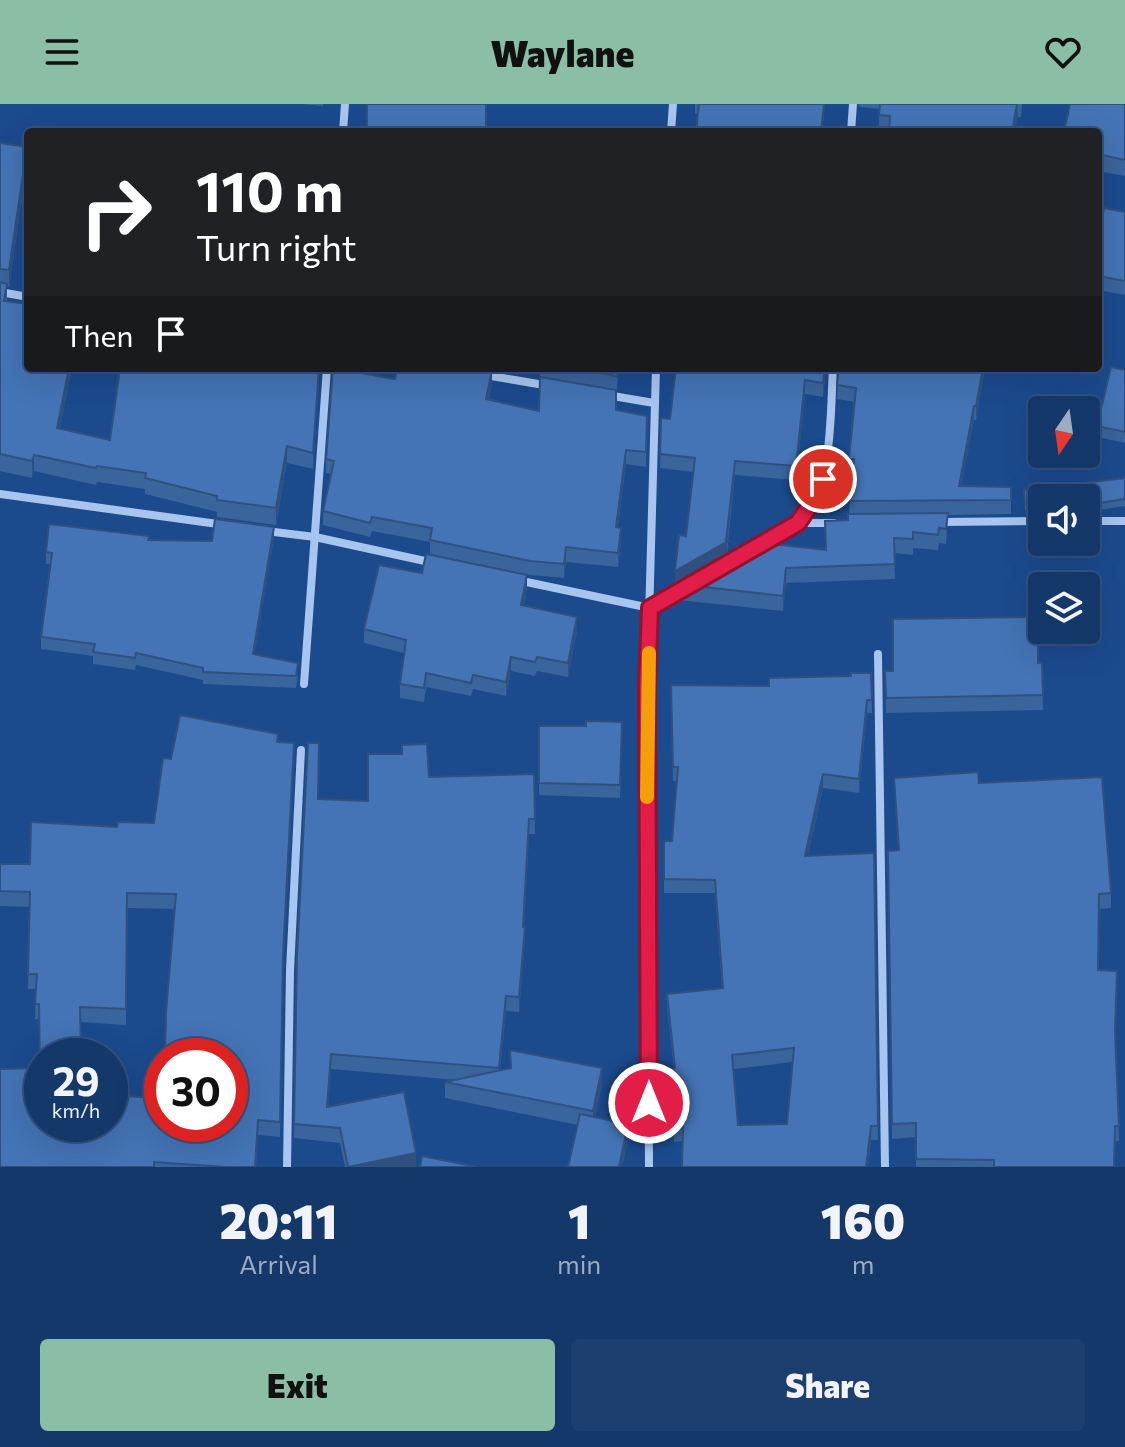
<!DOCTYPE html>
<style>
body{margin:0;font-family:Commissioner,sans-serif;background:#1d3f70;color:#f1f3f6;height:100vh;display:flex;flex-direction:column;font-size:30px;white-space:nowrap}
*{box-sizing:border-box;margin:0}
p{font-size:26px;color:#9dacc1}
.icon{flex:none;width:44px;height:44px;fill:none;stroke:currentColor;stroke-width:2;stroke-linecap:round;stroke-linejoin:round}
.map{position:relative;height:1063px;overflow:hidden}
.details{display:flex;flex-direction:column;background:#14386a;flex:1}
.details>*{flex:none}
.hud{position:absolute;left:24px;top:24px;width:1078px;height:244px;border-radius:8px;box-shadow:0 8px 32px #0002,0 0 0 2px #33527e;background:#202124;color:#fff;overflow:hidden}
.needle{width:52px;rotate:193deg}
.fabs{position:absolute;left:1028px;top:292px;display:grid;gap:16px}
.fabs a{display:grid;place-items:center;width:72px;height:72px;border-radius:8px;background:#14386a;box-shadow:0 8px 32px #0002,0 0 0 2px #33527e;font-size:40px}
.speed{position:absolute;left:24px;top:934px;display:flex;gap:16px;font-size:40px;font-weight:700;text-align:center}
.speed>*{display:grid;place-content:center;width:104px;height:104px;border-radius:50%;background:#14386a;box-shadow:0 8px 32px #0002,0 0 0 2px #33527e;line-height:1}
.speed small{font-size:20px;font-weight:400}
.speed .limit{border:12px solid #d22;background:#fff;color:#111}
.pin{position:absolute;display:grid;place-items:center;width:68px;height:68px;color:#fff;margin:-34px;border:4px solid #fff;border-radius:50%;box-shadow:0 2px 8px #0007}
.me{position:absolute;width:88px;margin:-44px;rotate:0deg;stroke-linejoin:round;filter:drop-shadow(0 0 6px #0008)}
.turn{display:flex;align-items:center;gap:28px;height:168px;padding:0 40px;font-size:36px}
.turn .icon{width:104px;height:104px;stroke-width:2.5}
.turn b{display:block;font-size:56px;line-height:68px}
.then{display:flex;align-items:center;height:76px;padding:0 40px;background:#0003;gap:16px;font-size:30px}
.eta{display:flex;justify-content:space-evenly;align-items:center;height:136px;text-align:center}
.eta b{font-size:48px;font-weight:800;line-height:56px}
.action{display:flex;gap:16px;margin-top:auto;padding:16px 40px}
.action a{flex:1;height:92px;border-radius:8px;background:#8abfa5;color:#111;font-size:32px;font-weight:800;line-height:92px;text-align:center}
.action a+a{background:#1d3f70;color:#f1f3f6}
header{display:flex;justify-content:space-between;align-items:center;height:104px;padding:0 40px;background:#8abfa5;color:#111;font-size:36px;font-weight:800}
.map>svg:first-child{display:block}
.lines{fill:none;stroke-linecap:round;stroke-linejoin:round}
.minor{stroke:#a7c5ee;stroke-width:8}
.wall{fill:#3a649c;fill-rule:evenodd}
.shaded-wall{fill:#30517f}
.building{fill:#4474b5;stroke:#30517f;stroke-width:2;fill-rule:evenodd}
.route-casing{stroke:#92132f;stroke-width:20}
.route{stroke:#e11d48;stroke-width:14}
.slow{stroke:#f59e0b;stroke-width:14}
</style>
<header><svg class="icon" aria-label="menu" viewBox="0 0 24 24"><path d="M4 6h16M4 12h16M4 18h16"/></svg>Waylane<svg class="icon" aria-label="heart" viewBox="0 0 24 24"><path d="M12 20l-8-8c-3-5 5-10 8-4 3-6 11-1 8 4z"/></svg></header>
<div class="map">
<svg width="1125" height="1063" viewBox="0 0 1125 1063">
<rect width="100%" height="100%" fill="#1b4a8d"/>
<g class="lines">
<g class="minor">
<path d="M343,28L345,0"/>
<path d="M671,28L673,0"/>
<path d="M851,28L853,0"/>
<path d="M0,188L28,193"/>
<path d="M485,271L550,282"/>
<path d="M607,291L654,299"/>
<path d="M0,390L225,421"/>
<path d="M1086,417H1125"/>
<path d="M939,418L1042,417"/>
<path d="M798,419H834"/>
<path d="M266,427L315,433L434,459"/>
<path d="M754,444C768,436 786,429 798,419C834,387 830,309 833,264"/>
<path d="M517,476L650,504L687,483"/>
<path d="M878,550L885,1063"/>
<path d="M304,580L327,264"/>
<path d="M287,1063L290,866L301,646"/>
<path d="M649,1063L647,585L656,264"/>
</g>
</g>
<g class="wall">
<path d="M302,0H323V2Z"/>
<path d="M695,0H825L822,28H696L698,10H695Z"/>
<path d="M859,0H1022L1021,13L889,26L879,25V5L860,3Z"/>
<path d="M1125,0V72L1098,67V28Z"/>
<path d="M0,39L27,60L9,183L7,182V197L72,264L60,324L110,336L319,274L313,365L287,359L276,421L217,413V408L145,390V385L97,378L96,381L34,367L32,374L0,367Z"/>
<path d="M1125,108V191L1098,186V137Z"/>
<path d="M540,264H618L617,286L540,273Z"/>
<path d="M826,264L823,293L805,290L796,376L735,371L728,437V451L675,482L686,432L693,368L660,364L661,314L670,315Z"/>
<path d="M839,264H985L976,316H974L961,382L1011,383V410L948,411L946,440L939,439L938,446L913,444V451L894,449L895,475L786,479L783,507L678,496V480L826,446L825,417L848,416L849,410L852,369H849V355L855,298L837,295Z"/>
<path d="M1125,266V339L1097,333V322Z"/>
<path d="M395,275L492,280L489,295L539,307L616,306L647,312L646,363L626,360L618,423L621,438L618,463L566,458L564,474L530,471L430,450V438L372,427L370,433L323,421V407L331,370L326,369V355Z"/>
<path d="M1125,374V402L1086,408V394H1042V408L1025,407L1024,386Z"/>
<path d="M274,434L254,550L298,571L296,584L203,580V576L136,561L135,566L93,560V552L41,545V533L50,460H46V448L149,436L212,437Z"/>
<path d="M422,469L527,485L524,502L577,527L568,573L537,567L535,572L511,567L506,592L473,585L471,592L426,583L424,598L400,594V580L404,549L364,539V525Z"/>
<path d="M1042,559L1043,606L886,609L885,567Z"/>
<path d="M871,569L872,609H867L859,689L823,684L808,752L874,749L878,1036H871L868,1063H682L683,1037L674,1038L671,978V964H674L667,904V890L722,884L715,789H664V737H672L677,677H673L671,581L769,582ZM793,958L787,1020L738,1021L734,965Z"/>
<path d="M622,618L620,694L539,691V622H586Z"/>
<path d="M278,639L294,654L283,866L280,1033L258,1031L256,1063H0L39,964V915H35L36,885H28L30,803L0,802V760H30L117,723L154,719L171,655ZM127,804L174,805L162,1020L125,992L42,952L80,918L126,921Z"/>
<path d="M534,670L535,730H529L524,823L525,838L519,908L506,907L500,967L510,964V946L602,980L595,1013L628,1035L622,1063H568L578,1021L445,994V978L457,976L331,965L328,1003L416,1063H345L340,1039L294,1034L297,851L318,695L368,697L429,673Z"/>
<path d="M894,674L979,679L1111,789V804L1099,805V866L1115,934L1119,1037H1115L1114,1063H916V1033L892,1035L888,747L898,746Z"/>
</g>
<g class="shaded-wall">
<path d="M824,0H825L822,28H821Z"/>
<path d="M1017,0L1018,13L1015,28H1012Z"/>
<path d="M27,43V60L9,183V166Z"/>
<path d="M69,264H72L57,340V324Z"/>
<path d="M319,264V274L313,365V349Z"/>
<path d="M825,264H826L823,293V279Z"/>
<path d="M983,264H985L976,316V302Z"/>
<path d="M492,266V280L486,309V295Z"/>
<path d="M805,276V290L796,376V362Z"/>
<path d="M974,302V316L959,396V382Z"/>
<path d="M287,342V359L276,421V404Z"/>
<path d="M626,346V360L616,437V423Z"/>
<path d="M34,351V367L32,374V357Z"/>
<path d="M735,357V371L727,437L728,451L675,482V467Z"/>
<path d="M274,423V434L253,562V550Z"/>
<path d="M621,424V438L618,463V449Z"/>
<path d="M566,443V458L564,474V460Z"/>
<path d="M786,464V479L783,507V492Z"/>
<path d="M527,471V485L521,515V501Z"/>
<path d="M577,513V527L568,573V559Z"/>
<path d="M511,553V567L506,592V578Z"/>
<path d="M867,596V609L859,689V675Z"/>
<path d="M294,639L283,866L280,1033L283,851Z"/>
<path d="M823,670V684L805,766V752Z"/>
<path d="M529,715V730L523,838V823Z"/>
<path d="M525,823V838L519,908V893Z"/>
<path d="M506,892V907L499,979V964Z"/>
<path d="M331,950V965L327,1018V1003Z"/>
<path d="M602,964V980L593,1024V1007Z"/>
<path d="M628,1020V1035L622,1063H619Z"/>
<path d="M871,1022V1036L868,1063H866Z"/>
<path d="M416,1049V1063H348Z"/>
</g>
<g class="building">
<rect x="367" y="0" width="119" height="28"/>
<path d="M699,0H824L821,28H696Z"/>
<path d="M880,0H1017L1012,28H889L890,12L879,11Z"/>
<path d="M1070,0H1125V56L1098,50V28H1064Z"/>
<path d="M0,39L27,43L9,166L0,165Z"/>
<path d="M1104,104L1125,108V177L1098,172V137Z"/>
<path d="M0,178L7,180L4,197L28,200V264H69L57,324L110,336L120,264H319L313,349L287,342L276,404L217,396V392L145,374L146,369L97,362L96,364L34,351L32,357L0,350Z"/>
<path d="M1111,263L1125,266V328L1097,322Z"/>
<path d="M333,264L395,275L397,264H482L492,266L486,295L539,307L540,273L616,286V306L647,312L646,348L626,346L616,423L621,424L618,449L566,443L564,460L530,457L430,436L432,424L372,413L370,419L323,407L334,357L326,355Z"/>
<path d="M569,264H617V272Z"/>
<path d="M676,264H825L823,279L805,276L796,362L735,357L726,437H728L675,467L679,431L686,432L695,354L660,350L661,314L670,315Z"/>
<path d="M839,264H983L976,302H974L959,382L1011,383V396L849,397L854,355H849L856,284L837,281Z"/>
<path d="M1125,374V395L1086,401V394H1042V401H1025L1024,386Z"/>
<path d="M948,409L946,425L939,424L938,431L913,428V435L894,434L895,460L786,464L783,492L678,480L752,438L826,446L825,417L848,416V410Z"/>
<path d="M215,415L274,423L253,550L298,559L296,572L203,568V564L136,549L135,554L93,548L95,540L41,533L52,449L46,448L49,420L149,432L148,436L212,437Z"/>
<path d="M426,450L527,471L521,501L577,513L568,559L537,553L535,558L511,553L506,578L473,571L471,579L426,569L424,584L400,580L406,536L364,525L379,461L422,469Z"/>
<path d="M1038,513V559H1042L1043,591L886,594L885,567H893V515Z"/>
<path d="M851,569H871L872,596H867L859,675L823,670L805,752L874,749L878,1022H871L866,1063H682L683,1023L674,1024L671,964H675L667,890L723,884L715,776L664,775V737H672L678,663H673L671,581L769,582V574L851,572ZM794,944L787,1020L738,1021L732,951Z"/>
<path d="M180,611L278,630L277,638L294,639L283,851L280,1018L258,1016L255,1063H225L154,1058V1063H0V965L40,964L39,900H35L37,870H28L30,788L0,787V760H30L31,718L117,723L118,718L154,719L163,654L171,655ZM127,789L176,790L166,908L165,952H230V1020H162V969H161L159,994L125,992V970H110V1020H42V952H81L80,903L126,905Z"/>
<path d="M586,617L622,618L620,681L539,679V622H586Z"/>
<path d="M308,639H319L318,695L368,697V650H402V641L427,640L429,673L534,670L535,715H529L523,823H525L519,893L506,892L499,964L331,950L327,1003L404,988L416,1049L348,1063L340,1024L294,1020L297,851Z"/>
<path d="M978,668L979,679L1102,673L1111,789L1099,790L1098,866L1117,867L1115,927L1119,1022H1115L1114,1063H994V1056L916,1055V1019L892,1020L888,747L899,746L894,674Z"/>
<path d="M510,946L602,964L593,1007L445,978L511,964Z"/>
<path d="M580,1010L628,1020L619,1063H568Z"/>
<path d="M422,1052L478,1063H420Z"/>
</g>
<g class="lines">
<g class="route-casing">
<path id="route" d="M649,999L647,585L650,504L798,419L814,395L823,375"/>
</g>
<use href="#route" class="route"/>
<path class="slow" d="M647,693L649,549"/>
</g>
</svg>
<div class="fabs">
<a><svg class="needle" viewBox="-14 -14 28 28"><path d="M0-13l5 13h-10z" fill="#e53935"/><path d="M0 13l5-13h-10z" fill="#9dacc1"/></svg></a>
<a><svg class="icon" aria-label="sound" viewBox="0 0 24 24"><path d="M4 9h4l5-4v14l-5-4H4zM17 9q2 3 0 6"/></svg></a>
<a><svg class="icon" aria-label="layers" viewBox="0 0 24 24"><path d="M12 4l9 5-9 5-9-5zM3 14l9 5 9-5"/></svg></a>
</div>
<div class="speed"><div>29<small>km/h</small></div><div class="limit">30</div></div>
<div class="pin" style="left:823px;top:375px;background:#d93025"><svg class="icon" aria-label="arrive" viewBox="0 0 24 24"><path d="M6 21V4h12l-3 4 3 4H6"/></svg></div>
<svg class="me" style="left:649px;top:999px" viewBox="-20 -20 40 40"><circle r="17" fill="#e11d48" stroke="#fff" stroke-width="3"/><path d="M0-11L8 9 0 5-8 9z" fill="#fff"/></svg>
<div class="hud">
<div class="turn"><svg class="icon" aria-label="right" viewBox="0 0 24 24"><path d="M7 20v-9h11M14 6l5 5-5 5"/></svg><div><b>110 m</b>Turn right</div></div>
<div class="then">Then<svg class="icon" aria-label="arrive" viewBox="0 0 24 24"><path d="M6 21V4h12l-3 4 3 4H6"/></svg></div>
</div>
</div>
<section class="details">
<div class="eta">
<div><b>20:11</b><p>Arrival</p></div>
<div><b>1</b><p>min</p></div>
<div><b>160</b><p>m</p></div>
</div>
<div class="action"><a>Exit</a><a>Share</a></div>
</section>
